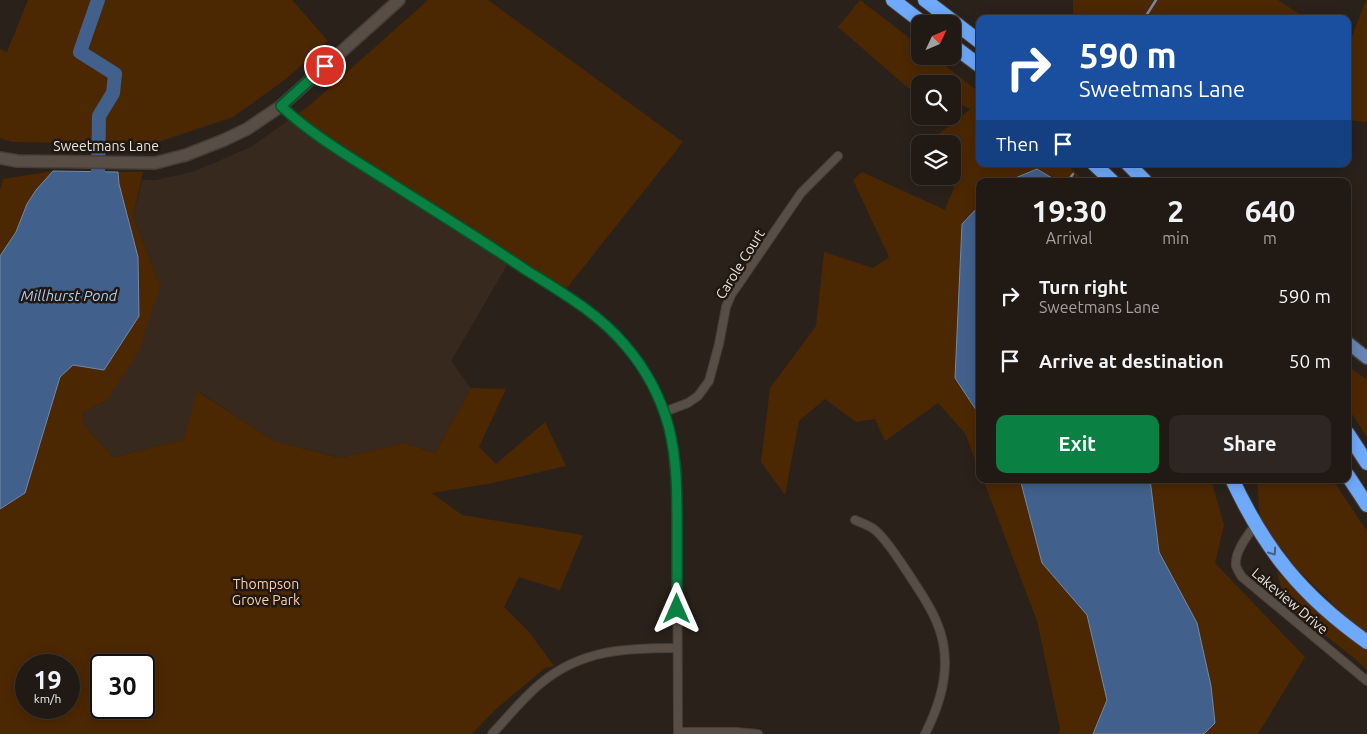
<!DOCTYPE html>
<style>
body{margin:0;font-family:Ubuntu,sans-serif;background:#2d2622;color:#f1f3f6;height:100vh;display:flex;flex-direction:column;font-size:19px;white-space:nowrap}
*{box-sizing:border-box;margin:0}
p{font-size:16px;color:#a2a0a0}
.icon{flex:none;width:28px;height:28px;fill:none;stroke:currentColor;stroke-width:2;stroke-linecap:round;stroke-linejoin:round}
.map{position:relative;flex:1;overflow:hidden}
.panel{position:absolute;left:976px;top:178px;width:375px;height:305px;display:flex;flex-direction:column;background:#201914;border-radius:10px;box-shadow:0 2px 12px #0003,0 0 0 1px #3d3834}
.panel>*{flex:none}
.guide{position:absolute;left:976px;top:15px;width:375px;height:152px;border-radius:10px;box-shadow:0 2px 12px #0003,0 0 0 1px #3d3834;background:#1a4fa0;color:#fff;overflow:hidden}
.needle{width:32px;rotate:46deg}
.fabs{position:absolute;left:911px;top:15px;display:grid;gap:10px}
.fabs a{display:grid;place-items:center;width:50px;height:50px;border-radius:10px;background:#201914;box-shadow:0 2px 12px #0003,0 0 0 1px #3d3834;font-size:25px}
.speed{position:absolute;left:15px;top:654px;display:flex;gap:10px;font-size:25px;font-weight:700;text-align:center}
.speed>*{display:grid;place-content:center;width:65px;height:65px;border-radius:50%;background:#201914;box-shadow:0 2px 12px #0003,0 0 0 1px #3d3834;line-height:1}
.speed small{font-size:12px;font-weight:400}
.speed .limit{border:2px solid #111;border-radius:8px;background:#fff;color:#111}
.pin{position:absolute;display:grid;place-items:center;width:42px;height:42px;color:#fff;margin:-21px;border:2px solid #fff;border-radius:50%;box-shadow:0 1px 5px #0007}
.me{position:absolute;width:55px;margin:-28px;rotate:0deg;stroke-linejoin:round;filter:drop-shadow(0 0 4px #0008)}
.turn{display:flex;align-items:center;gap:18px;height:105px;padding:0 20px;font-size:22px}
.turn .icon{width:65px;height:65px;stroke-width:2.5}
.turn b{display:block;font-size:35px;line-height:42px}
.then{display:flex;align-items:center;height:48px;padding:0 20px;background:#0003;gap:10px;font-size:19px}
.eta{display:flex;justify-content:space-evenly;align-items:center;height:85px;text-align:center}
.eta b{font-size:30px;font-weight:700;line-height:35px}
.primary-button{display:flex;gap:10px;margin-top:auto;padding:10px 20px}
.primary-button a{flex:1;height:58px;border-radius:10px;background:#0b8043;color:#fff;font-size:20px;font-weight:700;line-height:58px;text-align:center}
.primary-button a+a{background:#2d2622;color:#f1f3f6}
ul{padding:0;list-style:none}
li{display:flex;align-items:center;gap:15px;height:65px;padding:0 20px}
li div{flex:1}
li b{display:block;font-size:19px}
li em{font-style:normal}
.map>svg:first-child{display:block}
.built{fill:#37291d}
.green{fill:#4c2802;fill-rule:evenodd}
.water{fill:#41608c;stroke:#7488a5}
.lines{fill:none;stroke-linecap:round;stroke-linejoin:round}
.stream{stroke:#7488a5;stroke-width:2.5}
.river{stroke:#41608c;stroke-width:14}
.street-casing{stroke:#463e39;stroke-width:10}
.secondary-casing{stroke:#463e39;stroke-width:14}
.primary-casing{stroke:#463e39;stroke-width:15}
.highway-casing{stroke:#463e39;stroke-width:16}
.street{stroke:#584e45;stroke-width:8}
.secondary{stroke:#584e45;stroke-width:11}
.primary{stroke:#6685b2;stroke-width:12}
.highway{stroke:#6fa9fa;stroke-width:14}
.oneway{stroke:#486086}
.route-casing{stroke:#07532c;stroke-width:12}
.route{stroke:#0b8043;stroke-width:9}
.labels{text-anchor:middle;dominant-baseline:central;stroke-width:5;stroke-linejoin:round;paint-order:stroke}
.street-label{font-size:14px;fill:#eae4df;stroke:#201811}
.park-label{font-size:14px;fill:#f8ceac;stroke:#201811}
.water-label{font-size:15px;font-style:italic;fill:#adcaf2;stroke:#201811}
</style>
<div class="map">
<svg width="1367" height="734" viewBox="0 0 1367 734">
<rect width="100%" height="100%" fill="#2a211a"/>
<path class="built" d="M293,117L510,260L451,361L471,388L435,453L404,443L340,458L330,455L274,441L198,391L183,440L137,451L114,458L84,425L83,412L106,401L160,286L133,216L142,180H156L195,171L251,147Z"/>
<g class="green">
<path d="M28,0H292L328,41L286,79L233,117L152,144L12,142L0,138V49L7,52Z"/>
<path d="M428,0H488L683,142L562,294L293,117L309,106Z"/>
<path d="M860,0L920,46V56H933L980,93V164H1067L1084,181H1057L1037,169L1008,181H980V205L962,224L955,378L980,416V472L965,433L938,403L885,441L875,419L856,422L825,399L799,421L785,495L761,462L770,388L816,326L824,252L873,268L889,257L853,180L862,172L945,210L954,187L944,176H952V144H935L937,135L971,109L953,102L952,84H920V92L908,88L838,27Z"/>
<path d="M1073,0H1278L1307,19H1073Z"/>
<path d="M1366,0H1367V122L1348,120V47Z"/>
<path d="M53,171L36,190L16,232L0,256V190L3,179Z"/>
<path d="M118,172H143L133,216L160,286L138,353L106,401L83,412L84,425L114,458L137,451L183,440L197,391L274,441L340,458L404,443L435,453L471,388L506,389L479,447L496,464L545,422L566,466L493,483L432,493L462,515L583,535L560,590L519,577L504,607L529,632L554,666L545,668L495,710L472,734H0V509L25,493L60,377L72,365L119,184ZM26,665H69V708H26ZM101,665H144V708H101Z"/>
<path d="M1348,366L1367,380V437L1348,408Z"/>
<path d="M983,479H1020L1042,563L1087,615L1107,700L1093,734H1058L1060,729L1037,621Z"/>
<path d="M1150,479H1211L1224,525L1215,563L1305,657L1258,734H1204L1215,723L1211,686L1197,623L1159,552Z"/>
<path d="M1257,479H1332L1367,531V633L1359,629L1298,570L1260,520Z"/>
<path d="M1277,572L1336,626L1367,649V670L1353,657L1286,605Z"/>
</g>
<g class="water">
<path d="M1037,169L1057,181H1008Z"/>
<path d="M53,171L118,172L119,184L138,257L139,316L104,370L73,365L60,377L25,493L0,509V256L16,232L27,204L36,190Z"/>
<path d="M980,205V416L955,378L962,224Z"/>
<path d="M1020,479H1150L1159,552L1197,623L1211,686L1215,723L1204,734H1093L1107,700L1087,615L1042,563Z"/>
</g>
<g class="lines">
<g class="stream">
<path d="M1144,19L1156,0"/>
<path d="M1068,181L1073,174"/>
</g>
<path class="river" d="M98,172L99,116L113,93L115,74L80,52L98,0"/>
<g class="street-casing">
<g id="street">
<path d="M281,106C316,138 358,163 399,188C462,228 525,268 587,310C643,353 671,406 677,476L678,734"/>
<path d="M664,412L688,403L698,396L709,381L719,344L726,307L731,295L801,193L838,156"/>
<path d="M855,520C861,523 869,525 875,530C888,541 898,559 908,573C918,589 930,605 937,623C953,660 943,699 925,734"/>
<path d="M1255,525C1248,535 1234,552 1236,566C1237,569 1240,574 1242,577L1367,681"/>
<path d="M678,732H736L758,734"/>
<path d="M492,734C508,717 522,699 540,684C581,649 627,648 677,648"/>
</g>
</g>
<g class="secondary-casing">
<path id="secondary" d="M0,158L17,161L155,163L186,155L224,140L247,129L281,106L399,0"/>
</g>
<g class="primary-casing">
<path id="primary" d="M1348,343L1367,358"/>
</g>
<g class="highway-casing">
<g id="highway">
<path d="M893,0L924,24"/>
<path d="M925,0L980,42"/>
<path d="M952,45L980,66"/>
<path d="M1094,164L1112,181"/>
<path d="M1128,164L1145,181"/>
<path d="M1348,434L1367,463"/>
<path d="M1348,476L1367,505"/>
<path d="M1232,479C1265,550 1302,596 1367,642"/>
</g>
</g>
<use href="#street" class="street"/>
<use href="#secondary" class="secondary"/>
<use href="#primary" class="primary"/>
<use href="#highway" class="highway"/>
</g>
<defs><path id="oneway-chevron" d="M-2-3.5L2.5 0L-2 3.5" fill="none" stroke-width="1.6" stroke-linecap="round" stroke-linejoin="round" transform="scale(1.25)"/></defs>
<use class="oneway" href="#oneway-chevron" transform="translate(1273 552) rotate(55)"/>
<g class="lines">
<g class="route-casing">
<path id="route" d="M325,66L281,106C312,135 350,157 386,180C433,210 480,239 526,270C561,292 598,313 625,345C645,368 661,398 669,428C677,460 677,493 677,526C677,553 677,581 677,609"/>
</g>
<use href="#route" class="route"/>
</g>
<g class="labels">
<g class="street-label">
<text x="106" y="146">Sweetmans Lane</text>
<text transform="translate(740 264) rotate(-58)">Carole Court</text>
<text transform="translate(1290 601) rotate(40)">Lakeview Drive</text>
</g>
<g class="park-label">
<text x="266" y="584">Thompson<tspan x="266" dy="16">Grove Park</tspan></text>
</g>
<g class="water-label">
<text x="69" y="295">Millhurst Pond</text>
</g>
</g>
</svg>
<div class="fabs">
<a><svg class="needle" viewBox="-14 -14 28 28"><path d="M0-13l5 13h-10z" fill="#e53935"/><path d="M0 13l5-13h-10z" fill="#a2a0a0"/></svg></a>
<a><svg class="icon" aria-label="search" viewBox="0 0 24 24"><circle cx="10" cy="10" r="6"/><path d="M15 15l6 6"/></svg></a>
<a><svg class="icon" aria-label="layers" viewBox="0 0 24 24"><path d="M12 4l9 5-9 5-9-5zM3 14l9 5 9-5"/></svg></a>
</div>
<div class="speed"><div>19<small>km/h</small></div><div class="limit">30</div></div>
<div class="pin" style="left:325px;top:66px;background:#d93025"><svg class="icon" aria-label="arrive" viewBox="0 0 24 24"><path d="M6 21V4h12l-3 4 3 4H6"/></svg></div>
<svg class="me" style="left:677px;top:609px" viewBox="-20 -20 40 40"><path d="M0-17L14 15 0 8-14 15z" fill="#0b8043" stroke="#fff" stroke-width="4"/></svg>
<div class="guide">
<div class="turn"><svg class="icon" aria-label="right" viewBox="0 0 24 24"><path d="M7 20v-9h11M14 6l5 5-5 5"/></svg><div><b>590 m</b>Sweetmans Lane</div></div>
<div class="then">Then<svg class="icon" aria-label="arrive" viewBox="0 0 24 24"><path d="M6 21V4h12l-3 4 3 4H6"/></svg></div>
</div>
<section class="panel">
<div class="eta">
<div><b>19:30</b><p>Arrival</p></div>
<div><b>2</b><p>min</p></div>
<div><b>640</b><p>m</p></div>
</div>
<ul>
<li><svg class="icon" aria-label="right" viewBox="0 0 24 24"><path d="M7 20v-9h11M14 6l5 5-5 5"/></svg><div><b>Turn right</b><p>Sweetmans Lane</p></div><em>590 m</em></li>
<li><svg class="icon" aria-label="arrive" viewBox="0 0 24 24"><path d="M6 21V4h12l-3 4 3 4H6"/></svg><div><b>Arrive at destination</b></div><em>50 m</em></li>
</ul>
<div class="primary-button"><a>Exit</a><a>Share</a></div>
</section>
</div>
